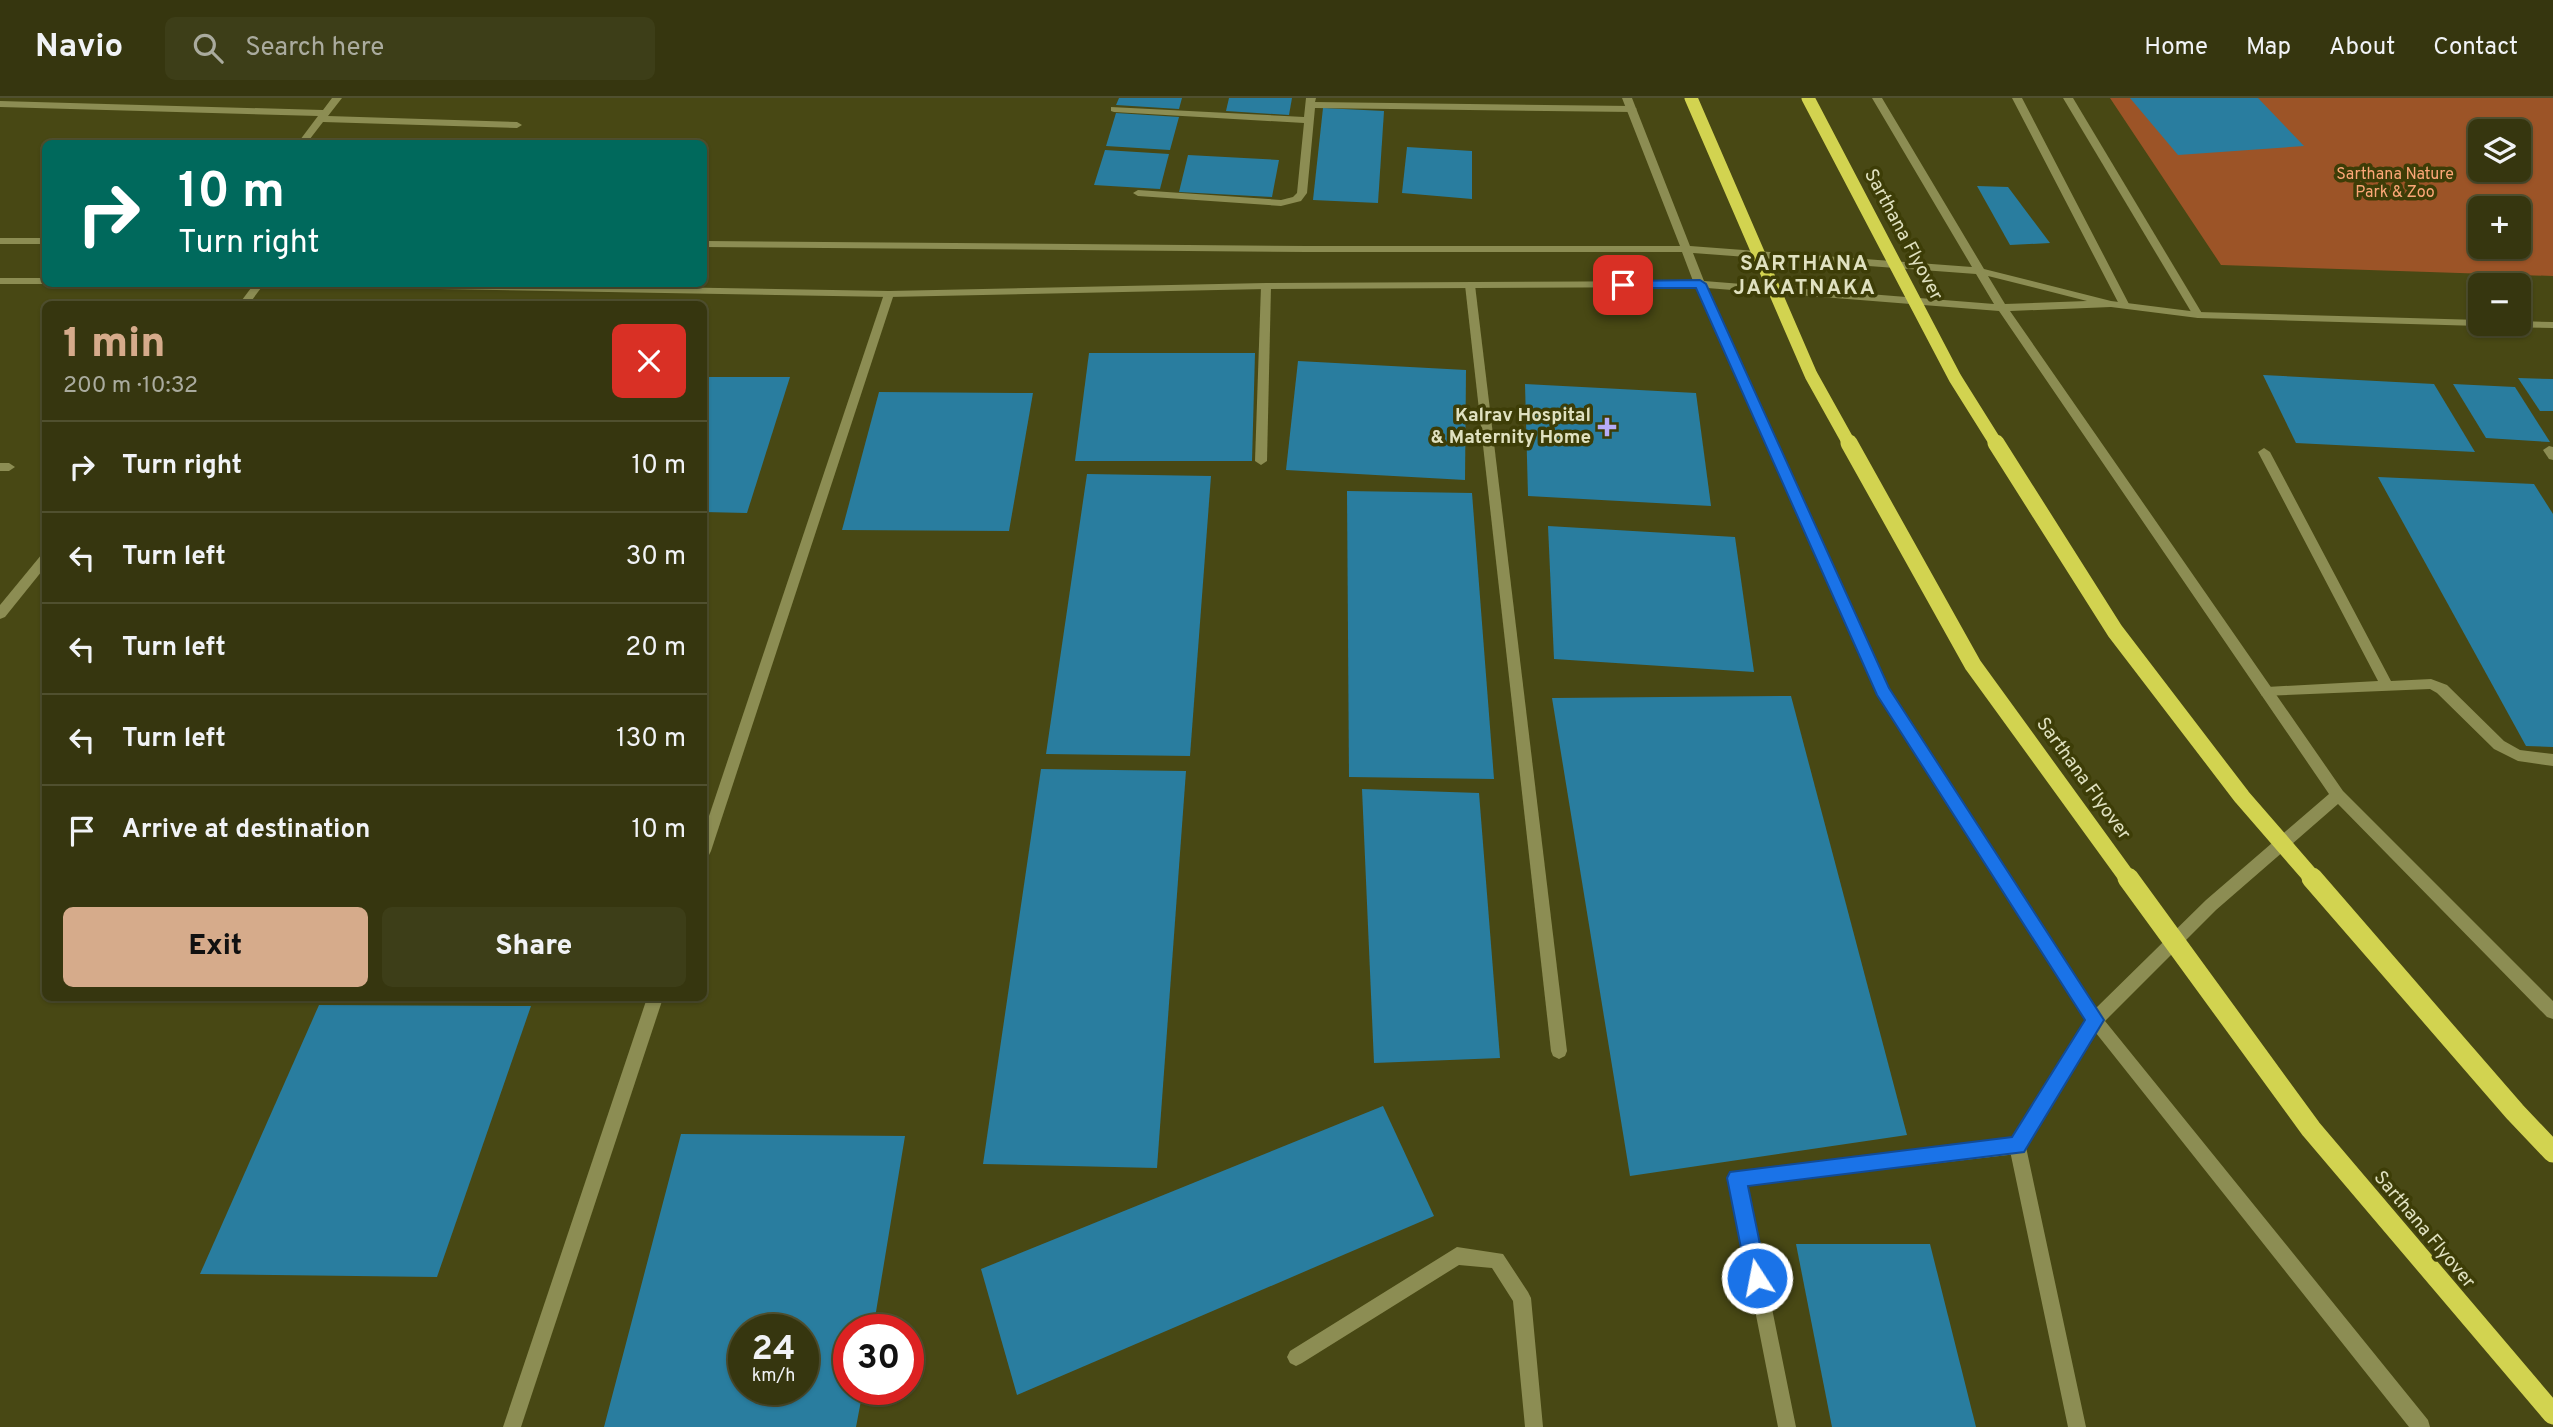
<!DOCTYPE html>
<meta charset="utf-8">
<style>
body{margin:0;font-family:Overpass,sans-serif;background:#3d3e18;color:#f1f3f6;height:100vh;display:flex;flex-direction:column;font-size:26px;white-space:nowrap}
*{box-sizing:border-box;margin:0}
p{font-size:23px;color:#aaab9e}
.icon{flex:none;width:38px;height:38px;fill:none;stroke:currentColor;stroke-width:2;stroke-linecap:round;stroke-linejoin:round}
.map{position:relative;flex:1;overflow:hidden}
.panel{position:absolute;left:42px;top:203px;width:665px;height:700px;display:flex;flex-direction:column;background:#36360f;border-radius:10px;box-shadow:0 2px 5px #0004,0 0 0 2px #50502f}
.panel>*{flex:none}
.banner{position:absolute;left:42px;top:42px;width:665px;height:147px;border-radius:10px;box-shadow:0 2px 5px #0004,0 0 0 2px #50502f;background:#00695c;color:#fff;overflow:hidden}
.fabs{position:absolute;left:2468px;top:21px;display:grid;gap:14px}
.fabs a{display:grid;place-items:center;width:63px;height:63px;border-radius:10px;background:#36360f;box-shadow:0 2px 5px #0004,0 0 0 2px #50502f;font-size:35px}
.speed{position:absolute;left:728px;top:1216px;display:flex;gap:14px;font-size:35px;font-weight:700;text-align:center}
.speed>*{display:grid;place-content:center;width:91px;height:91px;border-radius:50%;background:#36360f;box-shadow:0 2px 5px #0004,0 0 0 2px #50502f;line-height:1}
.speed small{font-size:18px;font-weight:400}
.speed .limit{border:10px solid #d22;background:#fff;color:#111}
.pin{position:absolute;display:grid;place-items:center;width:60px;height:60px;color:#fff;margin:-30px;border-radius:14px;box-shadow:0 4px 10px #0006}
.me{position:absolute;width:77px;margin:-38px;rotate:349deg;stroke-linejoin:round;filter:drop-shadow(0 0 5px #0008)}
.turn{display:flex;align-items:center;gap:24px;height:147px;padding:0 21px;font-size:32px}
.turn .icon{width:91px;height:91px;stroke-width:2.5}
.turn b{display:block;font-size:49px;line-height:60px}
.round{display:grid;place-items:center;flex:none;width:74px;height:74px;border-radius:10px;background:#3d3e18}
.overview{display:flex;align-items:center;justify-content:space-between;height:119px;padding:0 21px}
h1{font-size:42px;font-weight:800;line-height:52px;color:#d6ab8b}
.cta{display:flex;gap:14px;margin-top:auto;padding:14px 21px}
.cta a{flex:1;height:80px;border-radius:10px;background:#d6ab8b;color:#111;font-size:28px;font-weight:800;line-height:80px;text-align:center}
.cta a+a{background:#3d3e18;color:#f1f3f6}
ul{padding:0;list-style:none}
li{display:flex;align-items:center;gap:21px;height:91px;padding:0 21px;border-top:2px solid #50502f}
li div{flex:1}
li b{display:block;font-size:26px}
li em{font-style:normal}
header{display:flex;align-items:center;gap:42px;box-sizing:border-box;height:98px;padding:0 35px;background:#36360f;border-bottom:2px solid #50502f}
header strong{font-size:33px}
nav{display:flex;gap:38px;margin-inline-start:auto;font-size:24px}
.search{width:490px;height:63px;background:#3d3e18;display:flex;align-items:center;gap:18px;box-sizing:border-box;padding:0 24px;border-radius:10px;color:#aaab9e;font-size:26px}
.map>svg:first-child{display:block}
.green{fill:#9c5427;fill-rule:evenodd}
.building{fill:#297d9f;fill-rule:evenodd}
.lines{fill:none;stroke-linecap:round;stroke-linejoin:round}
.service{fill:#8c8d53;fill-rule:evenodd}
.minor{fill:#8c8d53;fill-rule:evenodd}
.tertiary{fill:#8c8d53;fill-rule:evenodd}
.primary-bridge-far2{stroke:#d2d350;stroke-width:13}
.primary-bridge-far1{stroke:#d2d350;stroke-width:17}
.primary-bridge{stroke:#d2d350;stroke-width:21}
.route{fill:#1a73e8;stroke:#114b97;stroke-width:2}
.poi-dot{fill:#b6acf8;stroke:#3d3d07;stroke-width:2.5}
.labels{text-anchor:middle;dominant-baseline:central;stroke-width:7;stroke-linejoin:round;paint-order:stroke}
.far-park-label{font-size:16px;fill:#fca777;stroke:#3d3d07}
.street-label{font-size:19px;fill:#e0e1c0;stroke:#3d3d07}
.poi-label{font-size:19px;font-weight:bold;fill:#e0e1c0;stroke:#3d3d07;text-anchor:end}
.far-district-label{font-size:21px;font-weight:bold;letter-spacing:2px;fill:#e0e1c0;stroke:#3d3d07}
</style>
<header>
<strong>Navio</strong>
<div class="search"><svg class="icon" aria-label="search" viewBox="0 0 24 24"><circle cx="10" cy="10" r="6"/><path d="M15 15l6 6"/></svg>Search here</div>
<nav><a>Home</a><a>Map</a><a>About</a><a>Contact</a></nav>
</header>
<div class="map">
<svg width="2553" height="1329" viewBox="0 0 2553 1329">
<rect width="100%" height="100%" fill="#484814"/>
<path class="green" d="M2110,0H2553V178L2221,167ZM2480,33H2518V72H2480ZM2480,110H2518V149H2480Z"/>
<g class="building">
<path d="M1119,0H1182L1179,11L1116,7Z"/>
<path d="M1229,0H1292L1289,17L1226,13Z"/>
<path d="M2130,0H2258L2304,48L2178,57Z"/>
<path d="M1323,10L1384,13L1378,105L1313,102Z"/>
<path d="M1116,15L1179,19L1170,52L1106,48Z"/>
<path d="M1407,49L1472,53V101L1402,95Z"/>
<path d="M1105,52L1169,56L1160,91L1094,87Z"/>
<path d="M1188,57L1279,62L1272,99L1179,94Z"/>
<path d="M1977,88L2008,89L2050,145L2010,147Z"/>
<path d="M1089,255H1255L1252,363H1075Z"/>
<path d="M1298,263L1466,272L1465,382L1286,372Z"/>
<path d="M2263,277L2434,286L2475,354L2296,345Z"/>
<path d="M704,279H790L747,415L704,414Z"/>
<path d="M2518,280L2553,281V313H2540Z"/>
<path d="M1525,286L1696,295L1711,408L1528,398Z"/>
<path d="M2453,286L2515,289L2550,344L2486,340Z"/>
<path d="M879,294L1033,295L1009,433L842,432Z"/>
<path d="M1087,376L1211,378L1190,658L1046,656Z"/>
<path d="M2378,379L2534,386L2553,416V649L2526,648Z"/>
<path d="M1347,393L1472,395L1494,681L1349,679Z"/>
<path d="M1548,428L1735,439L1754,574L1554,561Z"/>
<path d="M1791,598L1907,1037L1630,1078L1552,600Z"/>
<path d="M1041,671L1186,673L1157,1070L983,1066Z"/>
<path d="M1362,691L1479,695L1500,960L1374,965Z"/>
<path d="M319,907L531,908L437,1179L200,1176Z"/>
<path d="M1383,1008L1434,1118L1017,1297L981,1171Z"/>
<path d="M681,1036L905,1038L873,1232H849V1292H863L856,1329H604ZM744,1232H803V1292H744Z"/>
<path d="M1796,1146H1930L1976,1329H1832Z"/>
</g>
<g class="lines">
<path class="service" d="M2063,0H2073L2203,217L2202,219L2198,220L2193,217Z"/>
<g class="minor">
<path d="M332,0H342L328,18L517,24L522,27L517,30L323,24L306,46H297L318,18L0,9V3L323,12Z"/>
<path d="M1306,0H1316L1315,4L1632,8L1637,11L1632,14L1315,10L1307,95L1301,103L1281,108L1138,98L1133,95L1138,92L1281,102L1293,99L1297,95L1304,25L1114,14L1111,13V9L1304,19Z"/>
<path d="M2012,0H2022L2130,208L2129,210H2121L2120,208Z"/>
<path d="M1470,184L1475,187L1567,953L1565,958L1559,961L1553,958L1551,953L1465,187Z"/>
<path d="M1266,185L1271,188L1267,363L1261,367L1255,363L1261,188Z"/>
<path d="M254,186H264L249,206H239Z"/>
<path d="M889,193L894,196L711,753L709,757L704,759V733L884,196Z"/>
<path d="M2549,348L2553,349V362L2549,361L2543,352Z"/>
<path d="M2264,350L2270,354L2391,583L2431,581L2447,587L2504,643L2520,652L2553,656V668L2518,663L2494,651L2437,595L2430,591L2262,598L2260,594L2267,589L2378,583L2258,354Z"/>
<path d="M0,365H9L15,369L9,373H0Z"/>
<path d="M46,455V468L5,519L0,521V507L42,456Z"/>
<path d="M647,900H663L521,1329H503Z"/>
<path d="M2017,1040L2023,1042L2025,1048L2023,1054L2017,1056L1747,1087L1796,1329H1778L1729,1080L1731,1074Z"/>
<path d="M1457,1149L1503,1156L1528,1194L1531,1200L1543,1329H1525L1513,1203L1492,1170L1459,1167L1302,1265L1296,1268L1290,1265L1287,1259L1290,1253Z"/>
</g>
<g class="tertiary">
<path d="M1622,0H1632L1690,148L1972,169L1872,0H1882L1984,171L2111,203L2198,214L2480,222V226H2485L2480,228L2198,220L2111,209L2010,213L2343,693L2553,903V921L2547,919L2338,706L2216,812L2105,923L2428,1322L2430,1329H2409L2096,935L2026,1049L2086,1329H2068L2009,1048L2086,922L1877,596L1696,189L1266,191L889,199L325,189L320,186H485L889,193L1266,185L1693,183L1682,154H1307L704,149V143L1307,148H1680ZM1693,155L1976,176L1994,206L1704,183ZM1988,178L2087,203L2005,206ZM1707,190L1999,213L2329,696L2206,802L2096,910L1888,590Z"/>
<rect x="0" y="140" width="46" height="6"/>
<path d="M0,180H46V186H49H0Z"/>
<path d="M2518,223L2553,224V230L2495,229L2490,226H2518Z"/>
</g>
<g class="primary-bridge-far2">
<path d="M1691,0L1811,277L1850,347"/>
<path d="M1808,0L1955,280L1997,347"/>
</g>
<g class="primary-bridge-far1">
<path d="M1849,345L1973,567L2129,782"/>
<path d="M1996,345L2115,533L2242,699L2314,782"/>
</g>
<g class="primary-bridge">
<path d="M2128,780L2311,1031L2553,1316"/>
<path d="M2312,780L2515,1014L2553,1054"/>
</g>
</g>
<path class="route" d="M1700,182L1706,186L1889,590L2104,922L2024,1054L1748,1088L1767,1180L1764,1187L1757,1190L1750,1187L1747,1180L1727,1080L1730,1074L2012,1039L2085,922L1877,597L1696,190H1623L1617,187L1623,183Z"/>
<path class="poi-dot" d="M1603.5 318.5h7v7h7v7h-7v7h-7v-7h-7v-7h7z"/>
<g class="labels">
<g class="far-park-label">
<text x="2395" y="77">Sarthana Nature<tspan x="2395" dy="18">Park &amp; Zoo</tspan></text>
</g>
<g class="street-label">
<text transform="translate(1903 137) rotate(62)">Sarthana Flyover</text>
<text transform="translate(2083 681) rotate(54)">Sarthana Flyover</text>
<text transform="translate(2424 1132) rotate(50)">Sarthana Flyover</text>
</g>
<g class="poi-label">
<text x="1591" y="318">Kalrav Hospital<tspan x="1591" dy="22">&amp; Maternity Home</tspan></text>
</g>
<g class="far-district-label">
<text x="1805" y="166">SARTHANA<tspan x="1805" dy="24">JAKATNAKA</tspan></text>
</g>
</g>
</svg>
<div class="fabs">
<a><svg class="icon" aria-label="layers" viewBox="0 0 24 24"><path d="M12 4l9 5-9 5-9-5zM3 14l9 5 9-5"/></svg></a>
<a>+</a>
<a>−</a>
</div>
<div class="speed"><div>24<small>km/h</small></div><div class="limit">30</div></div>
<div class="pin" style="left:1623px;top:187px;background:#d93025"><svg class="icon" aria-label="arrive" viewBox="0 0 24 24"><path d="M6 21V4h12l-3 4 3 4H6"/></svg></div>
<svg class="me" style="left:1757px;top:1180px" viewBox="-20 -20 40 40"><circle r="17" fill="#1a73e8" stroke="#fff" stroke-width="3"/><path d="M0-11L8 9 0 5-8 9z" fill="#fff"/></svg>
<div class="banner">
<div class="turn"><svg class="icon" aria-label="right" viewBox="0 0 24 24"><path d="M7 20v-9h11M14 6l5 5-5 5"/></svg><div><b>10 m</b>Turn right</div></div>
</div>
<section class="panel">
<div class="overview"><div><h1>1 min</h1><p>200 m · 10:32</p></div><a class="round" style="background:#d93025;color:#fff"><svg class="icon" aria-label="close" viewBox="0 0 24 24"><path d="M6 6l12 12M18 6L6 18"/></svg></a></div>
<ul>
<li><svg class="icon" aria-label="right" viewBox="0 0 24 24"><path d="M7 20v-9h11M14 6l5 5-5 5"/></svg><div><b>Turn right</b></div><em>10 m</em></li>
<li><svg class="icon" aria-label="left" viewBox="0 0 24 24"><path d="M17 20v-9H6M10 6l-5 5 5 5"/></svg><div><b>Turn left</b></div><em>30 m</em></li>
<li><svg class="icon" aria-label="left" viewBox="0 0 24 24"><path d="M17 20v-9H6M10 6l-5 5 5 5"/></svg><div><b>Turn left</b></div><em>20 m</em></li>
<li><svg class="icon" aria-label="left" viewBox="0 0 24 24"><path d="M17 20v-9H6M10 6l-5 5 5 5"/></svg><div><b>Turn left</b></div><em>130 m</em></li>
<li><svg class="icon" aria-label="arrive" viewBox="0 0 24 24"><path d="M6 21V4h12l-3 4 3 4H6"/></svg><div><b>Arrive at destination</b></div><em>10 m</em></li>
</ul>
<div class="cta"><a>Exit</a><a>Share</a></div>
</section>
</div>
